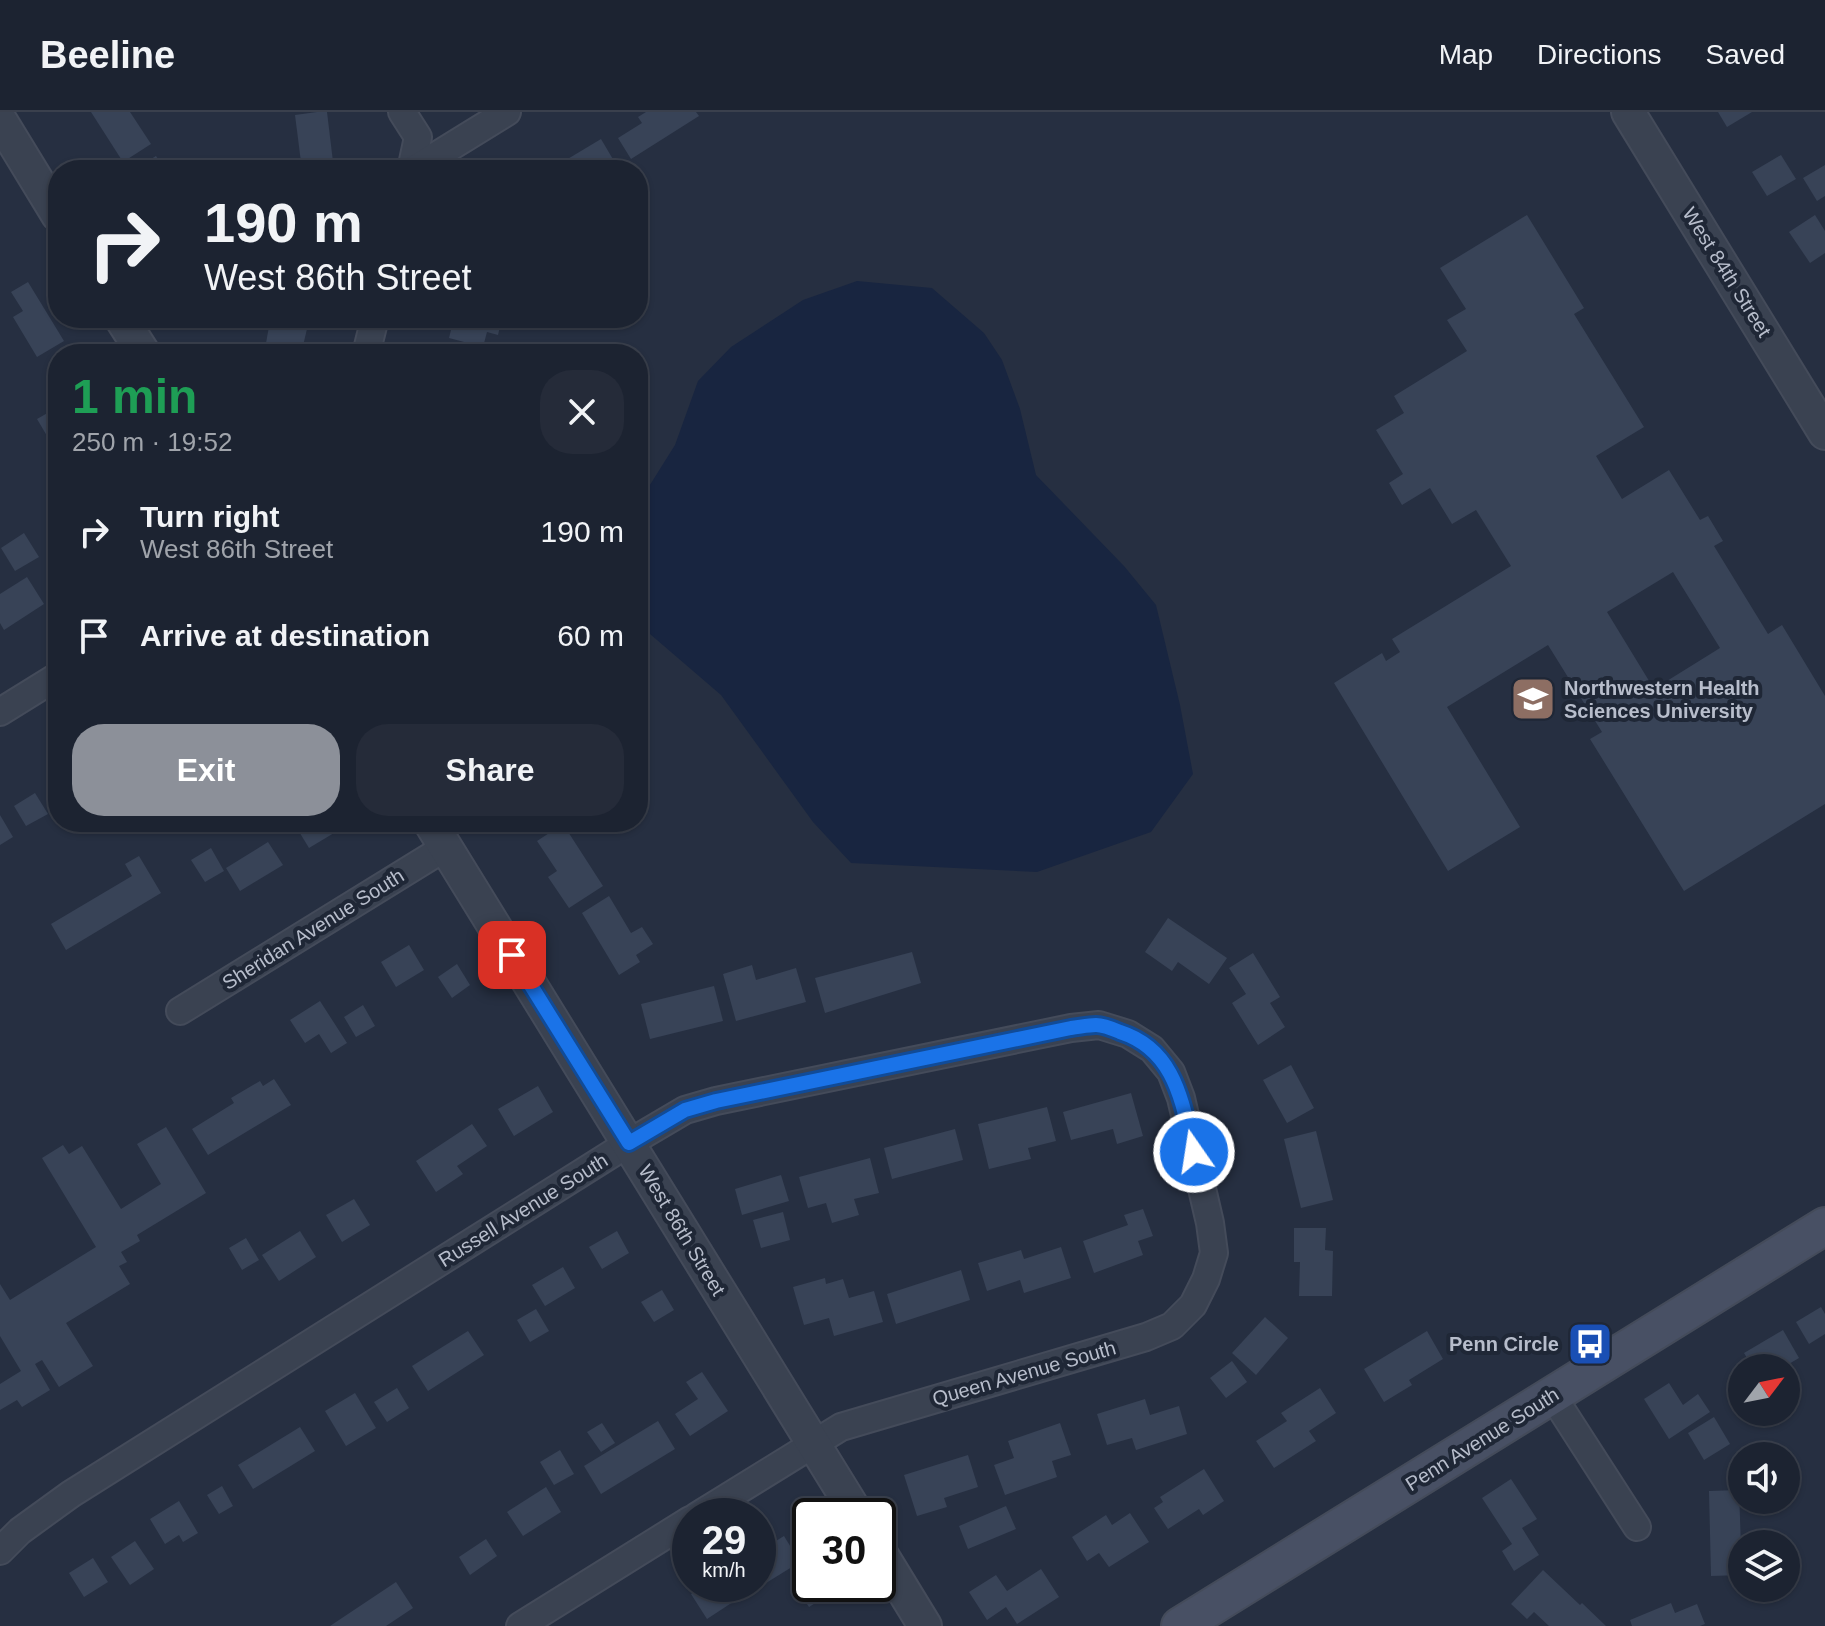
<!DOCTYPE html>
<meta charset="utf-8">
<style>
body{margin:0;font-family:Helvetica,sans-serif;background:#252b39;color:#f1f3f6;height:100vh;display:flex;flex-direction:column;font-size:30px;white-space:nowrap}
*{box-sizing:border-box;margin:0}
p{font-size:26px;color:#a0a4ab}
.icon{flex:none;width:44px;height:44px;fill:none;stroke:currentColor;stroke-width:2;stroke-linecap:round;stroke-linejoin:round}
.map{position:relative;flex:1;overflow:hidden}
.details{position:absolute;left:48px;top:232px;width:600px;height:488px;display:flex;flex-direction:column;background:#1c2331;border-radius:32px;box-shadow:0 2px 6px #0004,0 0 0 2px #3a404d}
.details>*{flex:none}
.banner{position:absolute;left:48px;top:48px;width:600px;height:168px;border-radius:32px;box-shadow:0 2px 6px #0004,0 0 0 2px #3a404d;background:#1c2331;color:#f1f3f6;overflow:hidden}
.needle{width:52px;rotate:58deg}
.tools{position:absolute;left:1728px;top:1242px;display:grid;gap:16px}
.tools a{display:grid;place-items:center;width:72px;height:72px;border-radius:50%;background:#1c2331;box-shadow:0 2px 6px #0004,0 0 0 2px #3a404d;font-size:40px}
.speed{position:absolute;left:672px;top:1386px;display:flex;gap:16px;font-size:40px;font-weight:700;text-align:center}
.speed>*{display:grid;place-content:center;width:104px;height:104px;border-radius:50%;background:#1c2331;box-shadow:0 2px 6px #0004,0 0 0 2px #3a404d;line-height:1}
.speed small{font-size:20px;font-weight:400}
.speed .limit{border:4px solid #111;border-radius:12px;background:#fff;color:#111}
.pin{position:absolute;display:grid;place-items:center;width:68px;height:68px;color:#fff;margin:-34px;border-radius:16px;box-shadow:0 4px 12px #0006}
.me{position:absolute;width:88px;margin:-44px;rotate:347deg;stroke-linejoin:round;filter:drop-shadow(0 0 6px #0008)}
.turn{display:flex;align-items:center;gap:28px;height:168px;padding:0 24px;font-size:36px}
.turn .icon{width:104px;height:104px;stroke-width:2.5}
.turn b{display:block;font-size:56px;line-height:68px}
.round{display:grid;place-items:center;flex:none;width:84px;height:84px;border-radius:32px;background:#252b39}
.headline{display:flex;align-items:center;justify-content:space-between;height:136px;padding:0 24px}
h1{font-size:48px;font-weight:600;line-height:60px;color:#1e9e55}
.action{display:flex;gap:16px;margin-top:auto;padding:16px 24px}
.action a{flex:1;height:92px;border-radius:32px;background:#8c9099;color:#fff;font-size:32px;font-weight:600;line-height:92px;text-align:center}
.action a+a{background:#252b39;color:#f1f3f6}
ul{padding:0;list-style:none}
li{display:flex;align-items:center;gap:24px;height:104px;padding:0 24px}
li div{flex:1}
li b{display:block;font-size:30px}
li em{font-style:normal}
header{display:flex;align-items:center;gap:48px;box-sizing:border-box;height:112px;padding:0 40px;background:#1c2331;border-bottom:2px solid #3a404d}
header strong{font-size:38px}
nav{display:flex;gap:44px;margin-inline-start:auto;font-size:28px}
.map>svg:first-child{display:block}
.water{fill:#182540}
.building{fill:#384357;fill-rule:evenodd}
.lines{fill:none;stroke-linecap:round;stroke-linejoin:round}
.minor-casing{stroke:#444b5a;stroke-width:30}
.tertiary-casing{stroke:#444b5a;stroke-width:36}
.secondary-casing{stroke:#444b5a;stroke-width:40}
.minor{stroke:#3a4251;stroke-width:26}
.tertiary{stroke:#3a4251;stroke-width:32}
.secondary{stroke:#485064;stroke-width:36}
.route-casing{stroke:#114b97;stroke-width:20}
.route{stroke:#1a73e8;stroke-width:14}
.labels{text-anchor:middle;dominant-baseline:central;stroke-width:8;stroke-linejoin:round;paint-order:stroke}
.street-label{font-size:20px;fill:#b7bdcb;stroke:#1f2736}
.poi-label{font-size:20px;font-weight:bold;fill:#b7bdcb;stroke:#1f2736;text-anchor:start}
</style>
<header>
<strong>Beeline</strong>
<nav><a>Map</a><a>Directions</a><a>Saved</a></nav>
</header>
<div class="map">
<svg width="1825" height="1514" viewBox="0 0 1825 1514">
<rect width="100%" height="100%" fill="#262f41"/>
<path class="water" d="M857,169L932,176L984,221L1002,248L1020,297L1036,363L1124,454L1156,493L1180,593L1193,662L1151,720L1037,760L851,751L813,710L721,583L650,522L638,507V392L675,333L698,269L731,235L803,188Z"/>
<g class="building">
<path d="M91,0H130L151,32L123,50Z"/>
<path d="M317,0H327L334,58H302L295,3Z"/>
<path d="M646,0H696L699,4L631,47L618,26L642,11L638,5Z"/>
<path d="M1718,0H1752L1727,15Z"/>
<path d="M601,27L614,49L600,58H565L561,51Z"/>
<path d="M1781,43L1796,67L1767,84L1752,60Z"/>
<path d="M156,44L165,58H133Z"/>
<path d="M1825,53V84L1817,89L1803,66Z"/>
<path d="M1527,103L1584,196L1574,202L1644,315L1596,344L1622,387L1669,358L1700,408L1708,404L1723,429L1714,434L1768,522L1782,513L1825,584V692L1684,779L1590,627L1602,620L1548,533L1447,595L1520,715L1448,759L1334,571L1382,541L1386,549L1400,540L1392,527L1511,454L1476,398L1452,412L1430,376L1402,393L1389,371L1403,362L1376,318L1404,301L1394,284L1467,239L1447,208L1466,197L1440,156ZM1673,460L1720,536L1654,577L1607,500Z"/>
<path d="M1815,103L1825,119V141L1810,151L1789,120Z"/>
<path d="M28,170L64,229L37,245L13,205L23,199L11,180Z"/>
<path d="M454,206H502L498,223L487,220L483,235L449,226Z"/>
<path d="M270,209L307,217L301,242H264Z"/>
<path d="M58,295V324L50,329L37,307Z"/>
<path d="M24,421L39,445L15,459L1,436Z"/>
<path d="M27,465L44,492L4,518L0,511V482Z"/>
<path d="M58,653V680L46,661Z"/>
<path d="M35,681L48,702L26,714L14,694Z"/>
<path d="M0,703L13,725L0,733Z"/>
<path d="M299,710H334L339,718L309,736L295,713Z"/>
<path d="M563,712L603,774L569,796L548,765L557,759L537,729Z"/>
<path d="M268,730L283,753L240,779L226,756Z"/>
<path d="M211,736L224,759L205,770L191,748Z"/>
<path d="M139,744L161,781L66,838L51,812L132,764L125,752Z"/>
<path d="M609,784L631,821L642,815L653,832L636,843L640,850L619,863L582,801Z"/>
<path d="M1168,806L1227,846L1209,872L1178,850L1172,859L1145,840Z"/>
<path d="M409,833L424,858L396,875L381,850Z"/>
<path d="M912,840L921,871L825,901L815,866Z"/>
<path d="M1253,841L1280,885L1270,891L1285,915L1258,933L1232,891L1246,882L1229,856Z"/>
<path d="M457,852L470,873L452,886L438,865Z"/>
<path d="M752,853L756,868L796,856L806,890L736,909L723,862Z"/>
<path d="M714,874L723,909L650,927L641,892Z"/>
<path d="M320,889L347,931L331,941L319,922L305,931L290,908Z"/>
<path d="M363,893L375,914L356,925L344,905Z"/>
<path d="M1291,953L1314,996L1287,1011L1263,968Z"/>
<path d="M274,967L291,993L208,1043L192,1017L234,991L231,986L260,969L263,974Z"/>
<path d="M538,974L553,1000L514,1024L498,997Z"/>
<path d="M1131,981L1143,1024L1117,1032L1113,1017L1071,1028L1063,1000Z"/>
<path d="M1047,995L1056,1029L1028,1036L1031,1047L989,1057L978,1012Z"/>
<path d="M472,1012L487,1034L457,1054L463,1062L436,1080L416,1049Z"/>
<path d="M166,1015L206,1081L137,1123L140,1129L121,1140L127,1150L119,1154L130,1172L66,1211L93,1254L59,1275L42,1248L35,1252L50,1278L22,1295L17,1288L0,1298V1272L21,1259L0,1224V1172L10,1188L96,1135L42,1046L63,1033L69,1042L82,1034L121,1097L161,1072L137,1032Z"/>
<path d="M955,1017L963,1048L892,1067L884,1036Z"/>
<path d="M1316,1019L1333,1088L1301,1096L1284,1027Z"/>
<path d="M870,1046L879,1081L854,1087L859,1103L832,1111L826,1091L808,1096L799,1065Z"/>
<path d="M781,1063L789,1089L742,1103L735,1077Z"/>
<path d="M354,1087L370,1113L342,1130L326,1103Z"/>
<path d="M1143,1097L1153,1124L1138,1129L1143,1143L1094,1161L1083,1129L1128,1113L1124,1103Z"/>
<path d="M783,1100L790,1128L761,1136L753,1108Z"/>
<path d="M1294,1116H1326L1325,1138L1333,1139L1332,1184H1299L1300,1150H1294Z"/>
<path d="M300,1119L316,1145L279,1169L262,1143Z"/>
<path d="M617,1119L629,1141L602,1157L589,1135Z"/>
<path d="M246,1126L259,1148L242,1158L229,1136Z"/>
<path d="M1061,1135L1071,1166L1024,1181L1020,1168L987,1179L978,1151L1021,1138L1024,1147Z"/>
<path d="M563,1155L575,1176L545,1194L532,1173Z"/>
<path d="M961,1158L970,1188L896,1212L887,1182Z"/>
<path d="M825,1166L826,1172L843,1167L849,1186L874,1179L883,1210L834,1224L829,1206L804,1213L793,1175Z"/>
<path d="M662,1178L674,1198L654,1210L641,1190Z"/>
<path d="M1821,1195L1825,1202V1222L1809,1232L1796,1210Z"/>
<path d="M536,1197L549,1219L530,1230L517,1208Z"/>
<path d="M1265,1205L1288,1226L1256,1263L1232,1241Z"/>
<path d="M1783,1218L1799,1246L1782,1256H1753L1744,1241Z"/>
<path d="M468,1219L484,1243L428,1279L412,1254Z"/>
<path d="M1427,1219L1443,1247L1409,1268L1412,1273L1384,1290L1364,1257Z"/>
<path d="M1232,1249L1247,1270L1226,1286L1210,1266Z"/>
<path d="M702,1260L728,1299L690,1324L675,1302L698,1287L686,1270Z"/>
<path d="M1669,1271L1683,1293L1698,1282L1710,1300L1669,1327L1644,1287Z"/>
<path d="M397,1276L409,1296L387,1310L374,1290Z"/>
<path d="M1320,1276L1336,1301L1309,1319L1316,1329L1274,1356L1256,1329L1287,1309L1281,1301Z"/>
<path d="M355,1281L376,1316L346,1334L325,1299Z"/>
<path d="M1145,1287L1150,1303L1179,1294L1187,1322L1136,1338L1132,1326L1107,1333L1097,1302Z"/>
<path d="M1714,1305L1730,1332L1704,1348L1688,1321Z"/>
<path d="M658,1309L675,1337L601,1382L584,1354Z"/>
<path d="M602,1311L615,1331L601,1340L587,1320Z"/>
<path d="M1060,1311L1071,1343L1052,1349L1057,1365L1005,1383L994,1353L1014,1346L1008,1329Z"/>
<path d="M300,1315L315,1339L253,1377L238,1353Z"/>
<path d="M560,1338L574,1362L554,1373L540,1350Z"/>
<path d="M968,1343L978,1375L944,1386L947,1395L917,1404L904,1363Z"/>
<path d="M1204,1357L1224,1389L1203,1403L1199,1397L1168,1417L1154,1396L1163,1390L1160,1385Z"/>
<path d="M1511,1367L1537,1407L1522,1416L1539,1443L1514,1459L1502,1439L1512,1432L1482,1386Z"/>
<path d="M222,1374L233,1394L219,1402L207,1383Z"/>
<path d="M546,1375L561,1400L523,1424L507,1400Z"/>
<path d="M1739,1378L1742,1463L1711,1464L1709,1379Z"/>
<path d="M179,1389L198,1421L183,1430L179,1423L165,1432L150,1407Z"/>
<path d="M1006,1394L1016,1417L968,1437L959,1414Z"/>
<path d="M1130,1401L1149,1430L1109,1455L1099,1441L1087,1449L1072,1425L1106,1403L1112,1413Z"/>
<path d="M784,1424L800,1450L761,1474L758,1470V1440Z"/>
<path d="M486,1427L497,1444L470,1463L459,1445Z"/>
<path d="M135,1429L154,1457L130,1473L111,1445Z"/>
<path d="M93,1446L108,1470L84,1485L69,1461Z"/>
<path d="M1041,1457L1059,1485L1017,1512L1006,1495L987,1508L969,1480L996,1463L1007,1479Z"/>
<path d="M1543,1458L1580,1493L1582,1491L1606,1514H1549L1534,1500L1527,1507L1511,1492Z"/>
<path d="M810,1460V1472H825L831,1481L809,1495L793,1471Z"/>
<path d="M396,1470L413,1496L386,1514H330Z"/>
<path d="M707,1472H726L736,1488L707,1507L691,1482Z"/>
<path d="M1671,1491L1675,1501L1697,1492L1705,1512L1700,1514H1632L1630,1508Z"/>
</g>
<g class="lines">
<g class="minor-casing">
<g id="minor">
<path d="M402,0L418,25L411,58"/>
<path d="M413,58L507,0"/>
<path d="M366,242L375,206"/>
<path d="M0,600L58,564"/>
<path d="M180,899L446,735"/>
<path d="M1552,1283L1637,1415"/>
<path d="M0,1439L20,1419L71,1382L629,1031L685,998L716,989L1071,916L1099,913L1128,922L1152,937L1171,960L1181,986L1210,1111L1214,1141L1206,1167L1193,1193L1172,1214L1146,1225L841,1315L697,1404"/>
<path d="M520,1514L690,1408"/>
</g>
</g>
<g class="tertiary-casing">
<g id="tertiary">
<path d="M1628,0L1825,321"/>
<path d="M0,8L58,103"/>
<path d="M121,206L144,242"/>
<path d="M430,710L858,1404"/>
<path d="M878,1437L925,1514"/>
</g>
</g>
<g class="secondary-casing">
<path id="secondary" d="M1180,1514L1825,1114"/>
</g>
<use href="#minor" class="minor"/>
<use href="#tertiary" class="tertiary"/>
<use href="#secondary" class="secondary"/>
</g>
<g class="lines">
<g class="route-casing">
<path id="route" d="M512,843L629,1031L685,998L716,989L1071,916C1080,915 1088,913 1096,913C1104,913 1113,917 1120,920C1176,938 1182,991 1194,1040"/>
</g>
<use href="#route" class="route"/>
</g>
<defs>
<g id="university-square" transform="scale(2.3)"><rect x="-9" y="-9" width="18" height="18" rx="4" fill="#8d6e63" stroke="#1f2736"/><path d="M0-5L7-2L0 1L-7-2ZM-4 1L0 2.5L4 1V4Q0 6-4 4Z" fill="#fff"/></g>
<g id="bus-square" transform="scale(2.3)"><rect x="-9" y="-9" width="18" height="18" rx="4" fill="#1a4fb4" stroke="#1f2736"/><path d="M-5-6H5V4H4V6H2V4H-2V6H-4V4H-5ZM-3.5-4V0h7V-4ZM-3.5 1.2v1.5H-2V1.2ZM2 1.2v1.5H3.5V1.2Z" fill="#fff"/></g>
</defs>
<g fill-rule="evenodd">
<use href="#university-square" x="1533" y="587"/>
<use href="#bus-square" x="1590" y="1232"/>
</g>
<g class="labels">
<g class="street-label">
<text transform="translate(1727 160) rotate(58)">West 84th Street</text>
<text transform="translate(313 817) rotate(-32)">Sheridan Avenue South</text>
<text transform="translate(523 1098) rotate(-32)">Russell Avenue South</text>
<text transform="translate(682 1118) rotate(59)">West 86th Street</text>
<text transform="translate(1024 1261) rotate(-16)">Queen Avenue South</text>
<text transform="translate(1482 1327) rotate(-32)">Penn Avenue South</text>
</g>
<g class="poi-label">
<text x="1564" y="576">Northwestern Health<tspan x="1564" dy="23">Sciences University</tspan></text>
<text x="1559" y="1232" text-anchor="end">Penn Circle</text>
</g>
</g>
</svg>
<div class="tools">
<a><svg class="needle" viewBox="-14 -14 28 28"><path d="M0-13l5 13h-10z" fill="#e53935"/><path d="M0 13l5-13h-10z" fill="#a0a4ab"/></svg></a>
<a><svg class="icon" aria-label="sound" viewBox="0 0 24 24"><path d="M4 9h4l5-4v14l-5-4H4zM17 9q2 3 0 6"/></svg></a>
<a><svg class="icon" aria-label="layers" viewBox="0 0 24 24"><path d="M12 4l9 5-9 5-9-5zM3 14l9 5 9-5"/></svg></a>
</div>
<div class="speed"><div>29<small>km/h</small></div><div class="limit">30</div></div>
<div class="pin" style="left:512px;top:843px;background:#d93025"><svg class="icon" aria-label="arrive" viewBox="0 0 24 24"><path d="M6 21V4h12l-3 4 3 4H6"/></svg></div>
<svg class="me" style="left:1194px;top:1040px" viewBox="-20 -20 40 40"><circle r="17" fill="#1a73e8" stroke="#fff" stroke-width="3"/><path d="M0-11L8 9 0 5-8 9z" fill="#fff"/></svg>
<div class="banner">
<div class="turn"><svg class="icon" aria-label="right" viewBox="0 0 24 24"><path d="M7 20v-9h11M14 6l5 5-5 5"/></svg><div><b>190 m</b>West 86th Street</div></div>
</div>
<section class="details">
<div class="headline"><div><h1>1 min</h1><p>250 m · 19:52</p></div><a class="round"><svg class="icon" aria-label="close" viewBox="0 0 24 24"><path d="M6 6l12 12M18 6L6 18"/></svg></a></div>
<ul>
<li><svg class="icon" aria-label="right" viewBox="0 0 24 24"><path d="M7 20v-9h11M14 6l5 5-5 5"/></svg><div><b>Turn right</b><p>West 86th Street</p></div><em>190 m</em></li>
<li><svg class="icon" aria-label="arrive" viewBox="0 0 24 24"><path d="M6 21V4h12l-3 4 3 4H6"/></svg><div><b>Arrive at destination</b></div><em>60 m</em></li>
</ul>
<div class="action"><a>Exit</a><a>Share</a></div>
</section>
</div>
